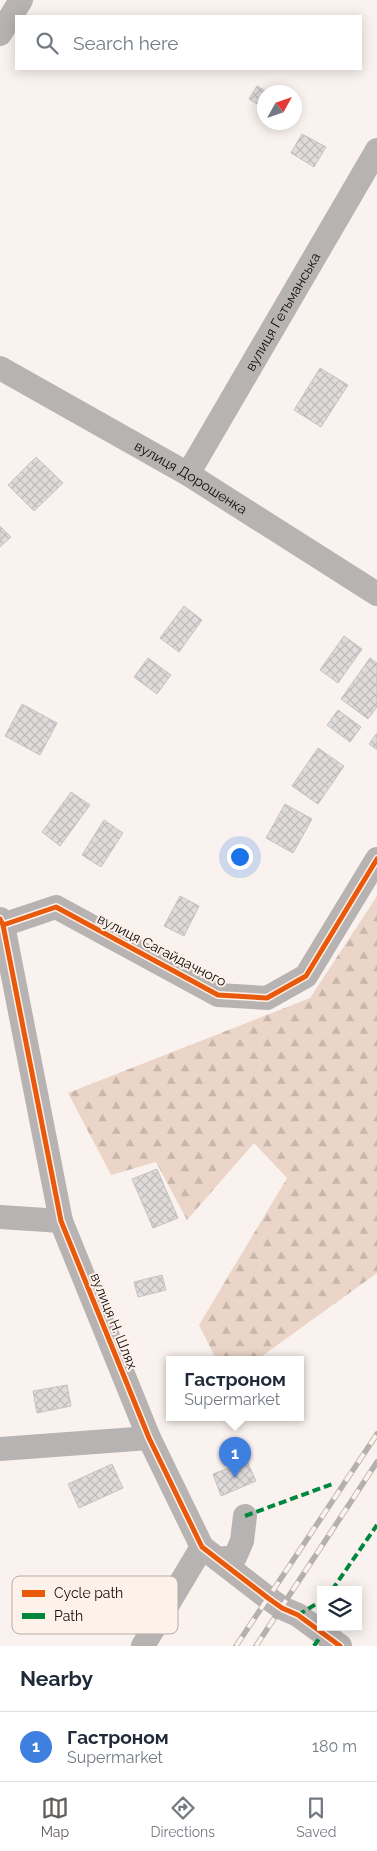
<!DOCTYPE html>
<html lang="en">
<head>
<meta charset="utf-8">
<style>
  :root { --surface:#fff; --page:#f6f6f7; --text:#1f2937; --muted:#747a83; --line:#e0e1e3; --accent:#635d5a }
  body { margin:0; font-family:Raleway,sans-serif; background:var(--page); color:var(--text) }
  .controls { position:absolute; right:15px; bottom:15px; display:grid; overflow:hidden; border-radius:0px; box-shadow:0 2px 12px #0003 }
  .controls button { width:45px; height:45px; display:grid; place-items:center; padding:0; border:0; border-bottom:1px solid var(--line); background:var(--surface); color:var(--text); font:25px sans-serif }
  .compass { position:absolute; left:257px; top:85px; width:45px; height:45px; border-radius:50%; background:var(--surface); box-shadow:0 2px 12px #0003; rotate:50deg }
  .you { position:absolute; left:239px; top:856px; width:18px; height:18px; margin:-12px; border:4px solid #fff; border-radius:50%; background:#1a73e8; box-shadow:0 0 0 8px #1a73e833 }
  .badge { display:grid; place-items:center; width:32px; height:32px; border-radius:50%; background:var(--accent); color:#fff; font-size:16px; font-weight:700 }
  .pin { position:absolute; translate:-50% -41px; filter:drop-shadow(0 1px 2px #0008) }
  .pin::after { content:''; position:absolute; top:26px; width:18px; height:15px; background:inherit; clip-path:polygon(0 0,100% 0,50% 100%) }
  .popup { position:absolute; left:166px; top:1356px; width:138px; height:65px; box-sizing:border-box; display:grid; place-content:center; border-radius:0px; background:var(--surface); filter:drop-shadow(0 1px 4px #0005); font-size:16px; white-space:nowrap; color:var(--muted) }
  .popup b { font-size:19px; color:var(--text) }
  .popup::after { content:''; position:absolute; left:50%; top:100%; margin-left:-10px; border:10px solid transparent; border-top-color:var(--surface) }
  .list { margin:0; padding:0; list-style:none }
  h2 { display:flex; justify-content:space-between; align-items:center; height:65px; margin:0; padding:0 20px; font-size:21px }
  h2 small { font-size:16px; font-weight:400; color:var(--muted) }
  .list li { display:grid; grid-template-columns:32px 1fr auto; gap:15px; align-items:center; box-sizing:border-box; height:70px; padding:0 20px; border-top:1px solid var(--line) }
  .list b { display:block; font-size:19px; white-space:nowrap }
  .list p { margin:0; font-size:16px; white-space:nowrap; color:var(--muted) }
  .list em { font-size:16px; font-style:normal; color:var(--muted) }
  .icon { flex:none; width:28px; height:28px; fill:none; stroke:currentColor; stroke-width:2; stroke-linecap:round; stroke-linejoin:round }
  .map { position:relative; flex:none; width:377px; height:1646px; overflow:hidden }
  .search { position:absolute; background:var(--surface); box-shadow:0 2px 12px #0003; left:15px; right:15px; top:15px; height:55px; display:flex; align-items:center; gap:12px; box-sizing:border-box; padding:0 18px; border-radius:0px; color:var(--muted); font-size:19px }
  .sheet { height:135px; background:var(--surface) }
  nav { display:flex; justify-content:space-around; align-items:center; box-sizing:border-box; height:70px; border-top:1px solid var(--line); background:var(--surface); font-size:14px; color:var(--muted) }
  nav a { display:grid; justify-items:center; gap:2px }
  nav .on { color:var(--accent) }
  .map>svg:first-child { display:block }
  .forest { fill:url(#forest-firs) }
  .building { fill:url(#building-cross-hatch); stroke:#c8c3c3 }
  .lines { fill:none; stroke-linecap:round; stroke-linejoin:round }
  .minor { stroke:#b7b3b2; stroke-width:24 }
  .rail-casing { stroke:#b4b0ad; stroke-width:5.5 }
  .rail { stroke:#fef1ea; stroke-width:4; stroke-dasharray:11; stroke-linecap:butt }
  .quiet { stroke:#00873e; stroke-width:4; stroke-dasharray:8 4; stroke-linecap:butt }
  .cycleway-casing { stroke:#fef1ea; stroke-width:8 }
  .cycleway { stroke:#e8590c; stroke-width:5 }
  .labels { text-anchor:middle; dominant-baseline:central; stroke-width:4; stroke-linejoin:round; paint-order:stroke }
  .street-label { font-size:14px; fill:#120d0b; stroke:#fef1ea }
  .key { fill:#fef1ea; stroke:#b7ada7; stroke-width:1 }
  .key-label { font-size:14px; fill:#120d0b }
</style>
</head>
<body>
<div class="map">
<svg width="377" height="1646" viewBox="0 0 377 1646">
  <defs>
    <pattern id="forest-firs" width="22" height="20" patternUnits="userSpaceOnUse" patternTransform="scale(1.25)"><rect width="22" height="20" fill="#ebd5c8"/><path d="M5 1l3.5 6h-7zM16 11l3.5 6h-7z" fill="#c8b6aa"/></pattern>
    <pattern id="building-cross-hatch" width="8" height="8" patternUnits="userSpaceOnUse" patternTransform="scale(1.25)"><rect width="8" height="8" fill="#e0dbdb"/><path d="M0 0l8 8M0 8l8-8" fill="none" stroke="#bfbbbb"/></pattern>
  </defs>
  <rect width="100%" height="100%" fill="#faf2ee"/>
  <path class="forest" d="M377 896V1273L258 1359H216L199 1325 287 1178 254 1143 187 1220 156 1162 111 1175 68 1093 310 998Z"/>
  <path class="building" d="M257 86 267 92H264V108L249 99Z
    M302 134 326 147 314 167 291 153Z
    M320 368 348 385 321 427 294 410Z
    M36 457 63 483 34 511 8 485Z
    M0 526 11 537 0 547Z
    M184 606 202 620 179 652 160 638Z
    M344 636 362 649 338 683 320 670Z
    M148 658 171 675 157 694 134 677Z
    M370 658 377 663V707L368 719 341 699Z
    M22 704 57 723 40 755 5 736Z
    M338 710 361 727 350 742 327 725Z
    M377 733V750L369 744Z
    M318 748 344 766 318 804 292 786Z
    M71 792 90 805 60 846 42 832Z
    M285 804 312 819 293 853 266 838Z
    M104 820 123 833 101 867 82 855Z
    M180 896 199 906 184 936 164 926Z
    M157 1169 178 1218 153 1228 132 1179Z
    M162 1275 166 1290 138 1297 134 1282Z
    M67 1385 71 1406 37 1413 33 1391Z
    M247 1461 256 1481 221 1496 213 1474Z
    M112 1464 123 1488 79 1508 68 1484Z"/>
  <g class="lines">
    <g class="minor">
      <path d="M0 34 21 0"/>
      <path id="s1" d="M0 368 188 474 377 594"/>
      <path id="s2" d="M188 474 377 150"/>
      <path d="M0 919 3 925 56 907 218 995 267 998 306 976 377 859"/>
      <path d="M3 925 61 1221 149 1438 202 1547 268 1598 282 1608 298 1615 340 1646"/>
      <path d="M0 1217 61 1221"/>
      <path d="M0 1449 149 1438"/>
      <path d="M218 1559 235 1557 242 1541 245 1516"/>
      <path d="M143 1646 202 1547"/>
    </g>
    <defs>
      <path id="rail" d="M236 1646 377 1434
        M256 1646 377 1462"/>
    </defs>
    <use href="#rail" class="rail-casing"/>
    <use href="#rail" class="rail"/>
    <path class="quiet" d="M245 1516 335 1483
      M332 1590 377 1525
      M298 1615 321 1601
      M314 1646 323 1633"/>
    <defs>
      <path id="cycleway" d="M0 919 3 925 56 907 218 995 267 998 306 976 377 859
        M3 925 61 1221 149 1438 202 1547 268 1598 282 1608 298 1615 340 1646"/>
    </defs>
    <use href="#cycleway" class="cycleway-casing"/>
    <use href="#cycleway" class="cycleway"/>
  </g>
  <g class="labels">
    <g class="street-label">
      <text stroke="none"><textPath href="#s2" startOffset="188">вулиця Гетьманська</textPath></text>
      <text stroke="none"><textPath href="#s1" startOffset="220">вулиця Дорошенка</textPath></text>
      <text transform="translate(162 950) rotate(27)">вулиця Сагайдачного</text>
      <text transform="translate(114 1321) rotate(68)">вулиця Н. Шлях</text>
    </g>
  </g>
  <rect x="12" y="1576" width="166" height="58" rx="8" class="key"/>
  <rect x="22" y="1590" width="23" height="7" fill="#e8590c"/>
  <rect x="22" y="1613" width="23" height="6" fill="#00873e"/>
  <g class="key-label">
    <text x="54" y="1598">Cycle path</text>
    <text x="54" y="1621">Path</text>
  </g>
</svg>
<div class="controls">
<button><svg class="icon" aria-label="layers" viewBox="0 0 24 24"><path d="M12 4l9 5-9 5-9-5zM3 14l9 5 9-5"/></svg></button>
</div>
<svg class="compass" viewBox="-18 -18 36 36"><path d="M0-13l5 13h-10z" fill="#e53935"/><path d="M0 13l5-13h-10z" fill="#747a83"/></svg>
<div class="you"></div>
<div class="pin badge" style="left:235px;top:1478px;background:#3f7fe0">1</div>
<div class="popup"><b>Гастроном</b>Supermarket</div>
<div class="search"><svg class="icon" aria-label="search" viewBox="0 0 24 24"><circle cx="10" cy="10" r="6"/><path d="M15 15l6 6"/></svg>Search here</div>
</div>
<section class="sheet">
<h2>Nearby<small></small></h2>
<ul class="list">
<li><span class="badge" style="background:#3f7fe0">1</span><div><b>Гастроном</b><p>Supermarket</p></div><em>180 m</em></li>
</ul>
</section>
<nav>
<a class="on"><svg class="icon" aria-label="map" viewBox="0 0 24 24"><path d="M3 6l6-2 6 2 6-2v14l-6 2-6-2-6 2zM9 4v14M15 6v14"/></svg>Map</a>
<a><svg class="icon" aria-label="directions" viewBox="0 0 24 24"><path d="M12 3l9 9-9 9-9-9zM9 14v-3h6M13 9l2 2-2 2"/></svg>Directions</a>
<a><svg class="icon" aria-label="saved" viewBox="0 0 24 24"><path d="M7 4h10v16l-5-4-5 4z"/></svg>Saved</a>
</nav>
</body>
</html>
